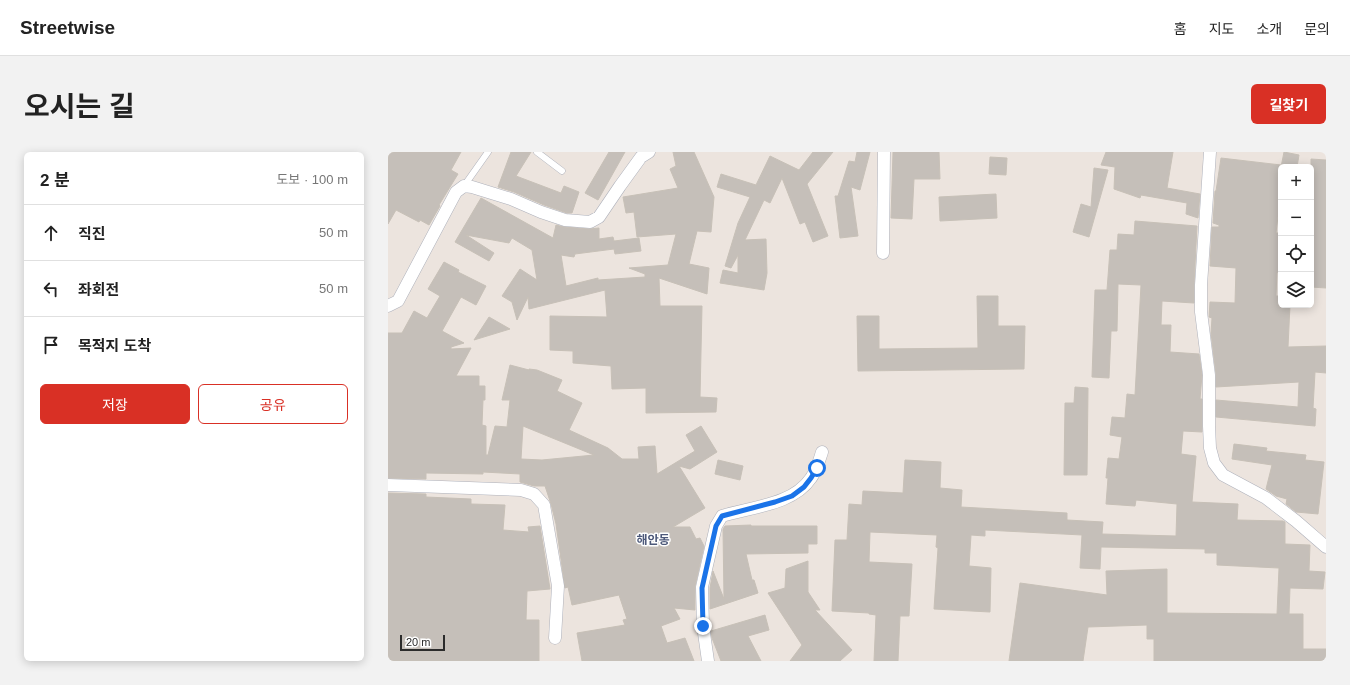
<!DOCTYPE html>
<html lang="ko">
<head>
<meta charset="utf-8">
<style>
  :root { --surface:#fff; --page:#f2f2f2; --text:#222; --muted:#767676; --line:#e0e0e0; --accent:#d93025 }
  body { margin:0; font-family:Arial,"Noto Sans KR",sans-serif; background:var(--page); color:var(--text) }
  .controls { position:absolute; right:12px; top:12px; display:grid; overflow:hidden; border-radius:6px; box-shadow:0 2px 10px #0003 }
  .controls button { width:36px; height:36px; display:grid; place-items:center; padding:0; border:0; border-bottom:1px solid var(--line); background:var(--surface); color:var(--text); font:20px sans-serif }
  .scale { position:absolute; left:12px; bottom:10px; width:45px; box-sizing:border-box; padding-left:4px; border:2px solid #2b2b2b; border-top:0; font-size:11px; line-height:14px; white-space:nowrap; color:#2b2b2b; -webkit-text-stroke:3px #fff; paint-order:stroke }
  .stop { position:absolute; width:12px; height:12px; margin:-9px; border:3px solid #1a73e8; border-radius:50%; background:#fff }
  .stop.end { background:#1a73e8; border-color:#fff; box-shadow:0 1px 4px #0008 }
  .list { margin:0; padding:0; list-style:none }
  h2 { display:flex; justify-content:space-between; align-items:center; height:52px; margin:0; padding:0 16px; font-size:17px }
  h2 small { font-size:13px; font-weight:400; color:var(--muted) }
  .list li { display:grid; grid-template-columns:26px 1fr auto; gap:12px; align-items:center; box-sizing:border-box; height:56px; padding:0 16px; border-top:1px solid var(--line) }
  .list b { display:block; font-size:15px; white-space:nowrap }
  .list em { font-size:13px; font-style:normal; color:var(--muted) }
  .actions { display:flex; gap:8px; padding:12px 16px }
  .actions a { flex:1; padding:9px 0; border:1px solid var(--accent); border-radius:6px; text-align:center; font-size:14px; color:var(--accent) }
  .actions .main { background:var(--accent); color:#fff }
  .icon { flex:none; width:22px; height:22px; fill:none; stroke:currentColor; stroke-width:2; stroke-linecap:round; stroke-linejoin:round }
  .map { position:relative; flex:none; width:938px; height:509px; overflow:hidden; border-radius:6px }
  header { display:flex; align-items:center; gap:24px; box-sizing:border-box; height:56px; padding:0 20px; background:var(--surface); border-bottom:1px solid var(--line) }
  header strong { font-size:19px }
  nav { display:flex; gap:22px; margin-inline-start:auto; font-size:14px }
  .intro { display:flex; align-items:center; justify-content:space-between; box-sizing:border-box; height:96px; padding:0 24px }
  h1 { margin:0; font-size:28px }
  .button { padding:10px 18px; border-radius:6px; background:var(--accent); color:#fff; font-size:14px; font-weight:700 }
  main { display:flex; gap:24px; padding:0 24px }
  aside { flex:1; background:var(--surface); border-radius:6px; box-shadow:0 2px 10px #0003 }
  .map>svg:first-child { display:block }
  .building { fill:#c5bfb9; stroke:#c7c0b7; fill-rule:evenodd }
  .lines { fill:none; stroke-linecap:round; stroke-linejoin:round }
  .service-casing { stroke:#aeb1bb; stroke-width:7 }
  .minor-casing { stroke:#aeb1bb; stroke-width:13 }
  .service { stroke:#fff; stroke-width:6 }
  .minor { stroke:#fff; stroke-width:12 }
  .route { stroke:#1a73e8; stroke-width:5 }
  .labels { text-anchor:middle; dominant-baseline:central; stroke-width:3; stroke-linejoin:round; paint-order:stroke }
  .quarter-label { font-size:12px; font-weight:bold; fill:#4d597a; stroke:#fff }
</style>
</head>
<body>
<header>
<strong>Streetwise</strong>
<nav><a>홈</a><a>지도</a><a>소개</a><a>문의</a></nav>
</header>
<div class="intro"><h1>오시는 길</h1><a class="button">길찾기</a></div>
<main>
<aside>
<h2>2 분<small>도보 · 100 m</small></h2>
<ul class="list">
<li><svg class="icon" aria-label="ahead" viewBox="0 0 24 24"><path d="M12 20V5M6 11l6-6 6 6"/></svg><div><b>직진</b></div><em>50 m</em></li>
<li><svg class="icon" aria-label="left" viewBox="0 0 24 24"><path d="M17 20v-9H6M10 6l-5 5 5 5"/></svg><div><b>좌회전</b></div><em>50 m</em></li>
<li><svg class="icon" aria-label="arrive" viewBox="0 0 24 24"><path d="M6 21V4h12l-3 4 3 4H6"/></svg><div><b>목적지 도착</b></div></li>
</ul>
<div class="actions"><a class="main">저장</a><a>공유</a></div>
</aside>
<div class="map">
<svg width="938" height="509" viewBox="0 0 938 509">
  <rect width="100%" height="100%" fill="#ece4de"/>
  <path class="building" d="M0 0H73L63 18 70 22 51 53 52 54 41 73 32 68 31 70 8 58 0 72Z
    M123 0H143L128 24 173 41 176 34 191 40 184 61H179L156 53 126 40 110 35Z
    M221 0H237L210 48 197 41Z
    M285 0H306L326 45 323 80 309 79 301 112 321 116 319 142 271 126 272 154H314L312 245 329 246 328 260 258 261V236L224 237 223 214 185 211V199L162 198V164L219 165 217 138 141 157 140 145 129 168 124 150 114 144 132 117 149 128 144 98 124 86 121 91 78 83 106 101 101 109 67 90 93 46 165 86 168 73 176 75 201 77 211 76V87L225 85 226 89 251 86 253 99 227 102 226 97 187 102 186 105 173 103 178 134 210 126V128L257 125V122L241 116 280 113 288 82 249 85 246 60 238 61 235 45 290 36 282 17 288 14Z
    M425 0H445L419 32 440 84 425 90 417 70 412 72 394 26 382 51 376 48 357 88 378 87 379 121 376 138 332 131 335 118 350 121V103L343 116 337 114 350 71 362 45 329 35 333 22 368 33 382 4 411 18Z
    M469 0H482L472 38 463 35 470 84 452 86 447 44H450L461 9 467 10Z
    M505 0H551L552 27H526L524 67 503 66Z
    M718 0H785L779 36 812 42 810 66 798 62 799 51 753 43 752 46 726 37 727 15 713 13Z
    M896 0 911 3 909 15H893V40L888 81H893V121L889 120 888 144H893V153H902L900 195 938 194V221L927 220 925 256 928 257 927 274 828 265V248L910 255 911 230 828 235V222L823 181 824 166 821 165 822 150 847 151 848 116 822 114 824 75H831V73L825 71 827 39H828L833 6 893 13V15Z
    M602 5 619 6 618 23 601 22Z
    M923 7 938 8V136L923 135Z
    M706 16 720 18 701 85 685 80 693 52 703 55Z
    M608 42 609 66 552 69 551 45Z
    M747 69 809 74 806 133V151L774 149 773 173H783L782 200 811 202 814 223 812 247H814V280L795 279 793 302 808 304 804 350 850 352 849 368 895 369 897 370V392L922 393 921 419 937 420 935 437 902 436 901 462H915V497H938V509H766V487H759V473L700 475 695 509H621L632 431 719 443 718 419 779 417V461L889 462 891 416 829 413V401H817V397L713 395 712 417 692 416 694 383 597 378V384L583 383 581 414 603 416 602 460 546 457 550 396 548 395 549 383 482 380 481 410 524 412 521 464H512L510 509H486L488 463 481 462V461L444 459 447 388H459L461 352 474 353 475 339 515 341 517 308 553 310 552 336 574 338 573 355 679 361V368L715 370 714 382 788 384 789 352 748 348 747 354 718 352 720 326H718L720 306 731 307 734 285 722 283 724 265 737 266 739 242 747 243 753 133 730 132 729 179H723L721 226 704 225 707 138H719L722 98H729L730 82 746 83Z
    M56 110 71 118 70 120 98 134 88 153 73 145 54 179 76 191 63 195V197L83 196 68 224H91V234H97V248H95L94 273 98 274V303H100L107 274 119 275 122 248H114L122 213 141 218V217L149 218 174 228 169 239 194 251 181 278 220 296 234 307H251L250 295 267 294 269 322 307 299 298 283 313 274 329 300 302 317 291 314 317 356 285 375H302L308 387 312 386 316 394 307 434V458L286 456 292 467 273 474 279 491 297 486 306 509H194L189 481 237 473 235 468 239 467 231 443 184 453 180 435 177 436 168 372 163 352 157 334H146L132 330V322L95 320V322L38 321V327L0 326V181H14L26 159 39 166 52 144 40 137ZM135 274 206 303 154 308 133 307Z
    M589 144H610V174H637L636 217 470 219 469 164H491V197L590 196Z
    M101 165 122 177 86 188Z
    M687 235 700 236 699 323H676L677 251H686Z
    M846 292 879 296 878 299 918 303 917 308 936 310 930 362 908 360 898 352 899 347 888 344 878 337 884 313 844 307Z
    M330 308 355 314 352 328 327 322Z
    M0 341 38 342V345L83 347V352L117 353 115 378 141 380 140 375 152 374 162 437 139 439 138 468H151V509H0Z
    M363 373V374H429V392H420V401L358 402 364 428H366L370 441 322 457V436L325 419 336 447 335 377 337 374Z
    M420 409V440L432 458H427L464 498 452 509H402L414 493 380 441 397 436 398 417Z
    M377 463 381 478 360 484 373 509H333L324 486 323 479Z"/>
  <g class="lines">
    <defs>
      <path id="service" d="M149 0 174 19
        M76 34 100 0"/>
      <path id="minor" d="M822 0 813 133V160L821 223V274L822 296 826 311 835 323 878 346 908 369 938 395
        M495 101 496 0
        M0 154 10 149 68 40 76 34 84 35 123 47 153 60 177 68 202 70 211 65 232 34 253 5 261 0
        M0 333 133 338 146 342 156 353 170 434 167 486
        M320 509 315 474 314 435 328 374 334 364C363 355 405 353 423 326 429 318 431 309 434 300"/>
    </defs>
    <use href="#service" class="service-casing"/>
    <use href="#minor" class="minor-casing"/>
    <use href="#service" class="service"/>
    <use href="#minor" class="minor"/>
  </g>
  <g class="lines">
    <path class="route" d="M315 474 314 436 328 374 334 364 387 350 404 344 416 335 423 326 429 316"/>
  </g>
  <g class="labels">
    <g class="quarter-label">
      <text x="265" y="388">해안동</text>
    </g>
  </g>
</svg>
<div class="controls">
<button>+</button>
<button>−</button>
<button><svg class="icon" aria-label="locate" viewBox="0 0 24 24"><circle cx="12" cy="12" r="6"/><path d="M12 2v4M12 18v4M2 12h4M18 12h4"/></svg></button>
<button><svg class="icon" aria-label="layers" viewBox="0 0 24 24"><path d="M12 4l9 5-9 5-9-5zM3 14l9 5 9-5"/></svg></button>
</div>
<div class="scale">20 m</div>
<div class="stop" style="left:429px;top:316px"></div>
<div class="stop end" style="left:315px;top:474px"></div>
</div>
</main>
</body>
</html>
